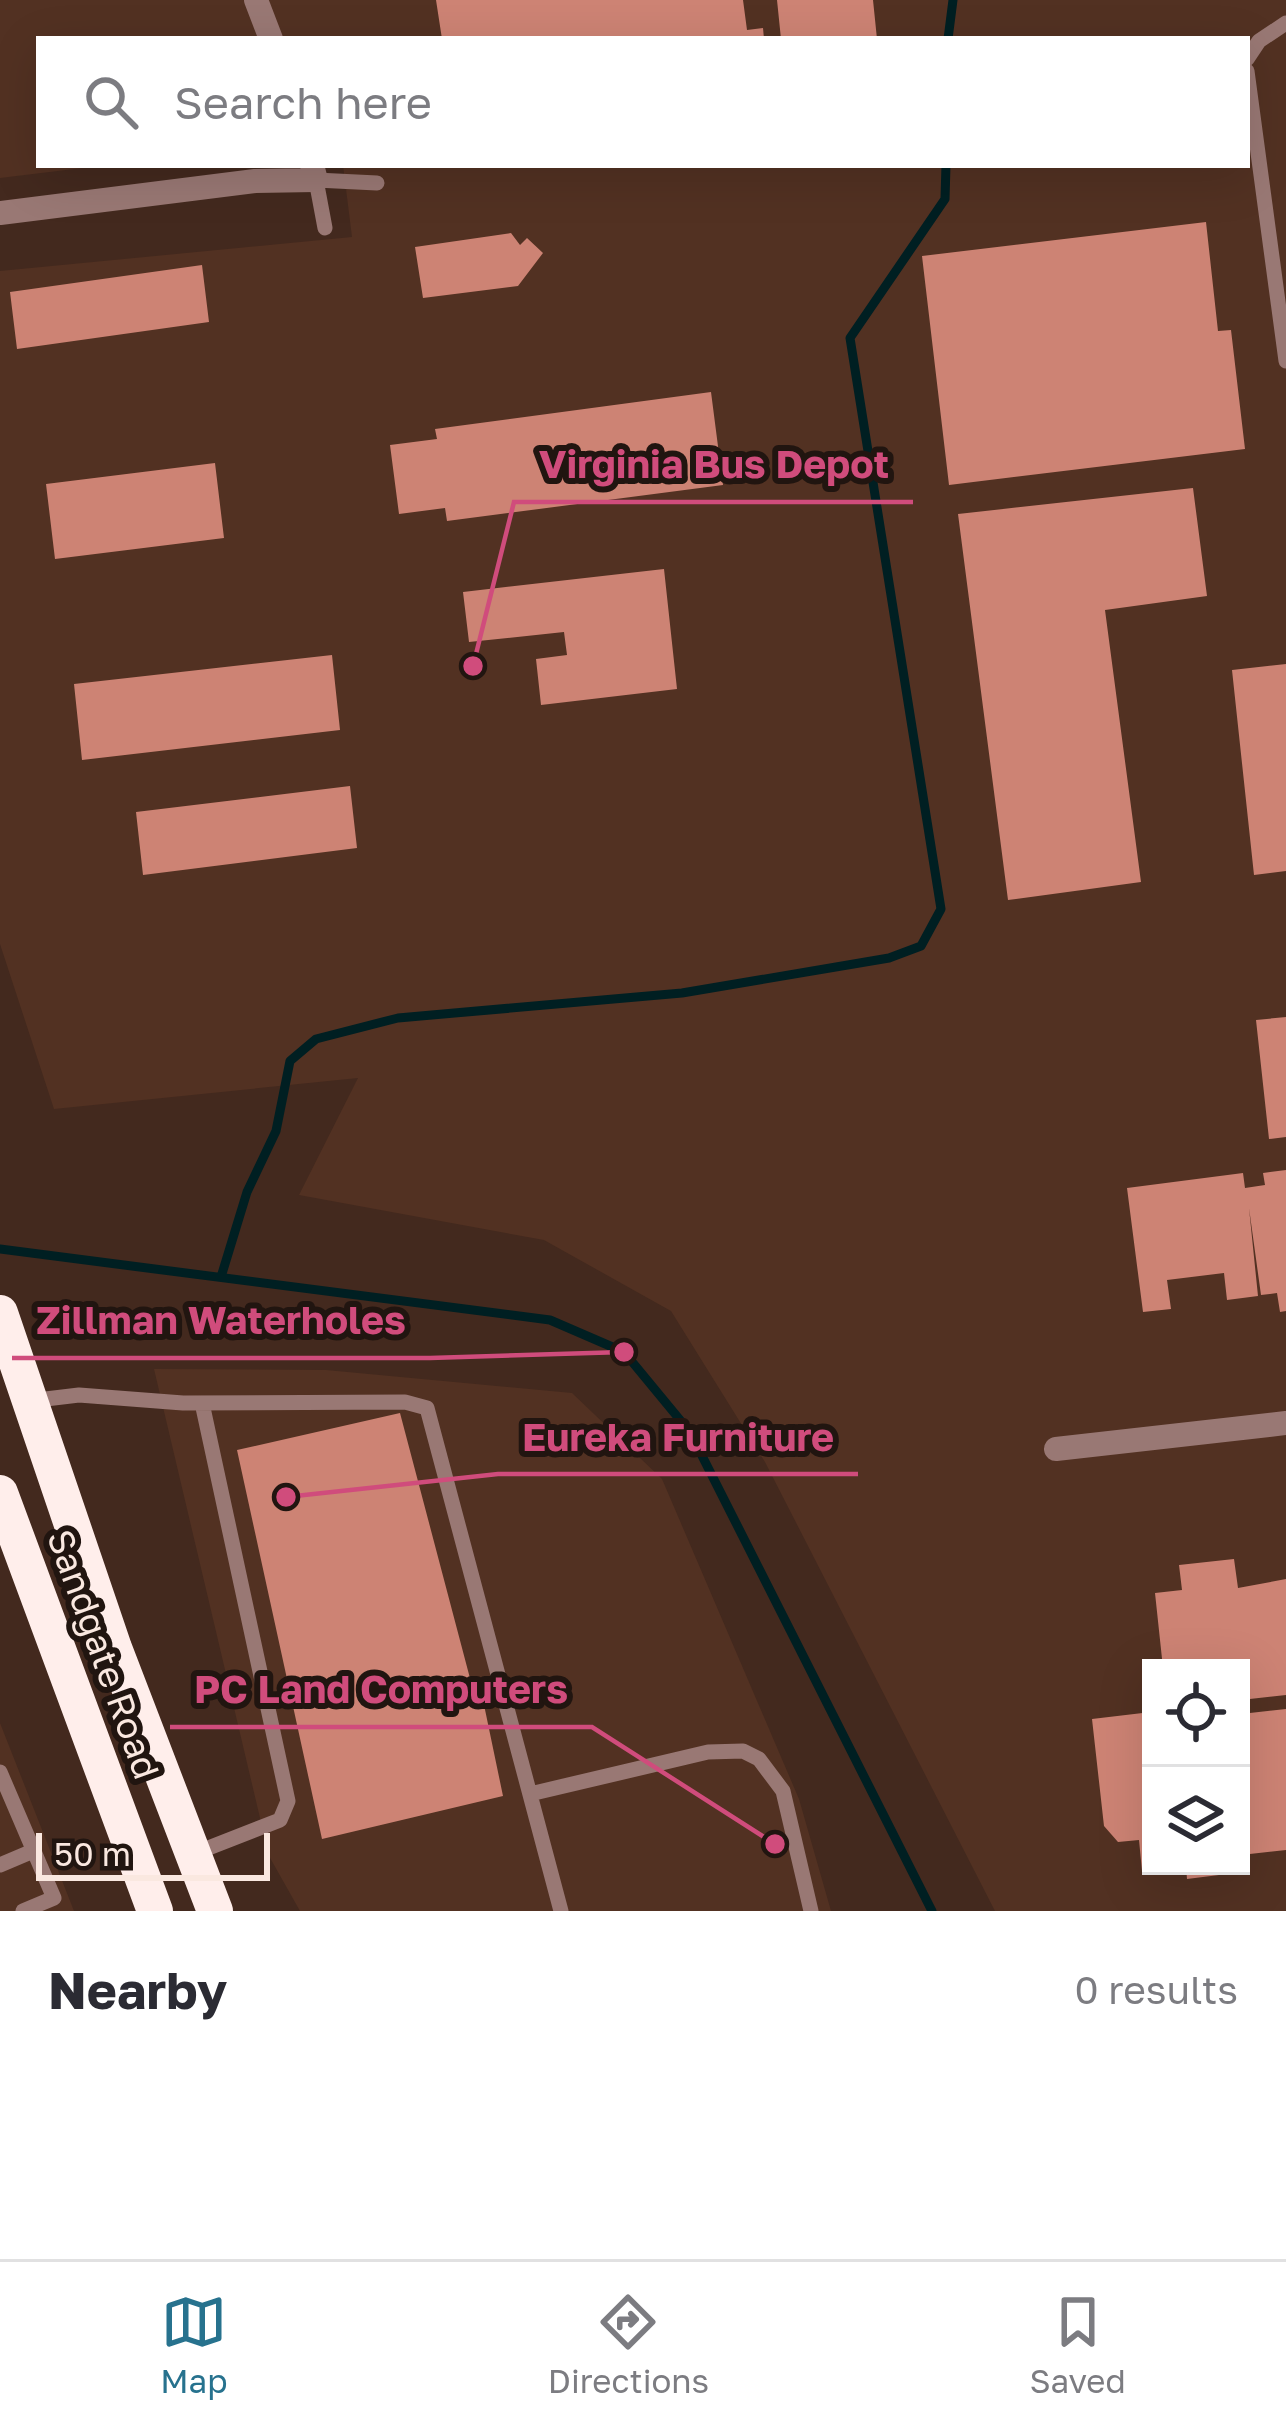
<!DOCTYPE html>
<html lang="en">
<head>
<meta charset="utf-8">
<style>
  :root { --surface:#fff; --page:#f2f2f3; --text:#2b2b33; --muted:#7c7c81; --line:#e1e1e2; --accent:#27728e }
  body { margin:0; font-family:"Golos Text",sans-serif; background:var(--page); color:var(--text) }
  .controls { position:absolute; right:36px; bottom:36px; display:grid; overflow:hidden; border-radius:0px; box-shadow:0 12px 48px #0002 }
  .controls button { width:108px; height:108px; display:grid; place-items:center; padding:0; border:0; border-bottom:3px solid var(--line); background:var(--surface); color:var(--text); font:60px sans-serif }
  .scale { position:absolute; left:36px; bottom:30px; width:234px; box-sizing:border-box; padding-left:12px; border:6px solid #fae8e0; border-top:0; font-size:33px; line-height:42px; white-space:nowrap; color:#fae8e0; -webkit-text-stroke:9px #211510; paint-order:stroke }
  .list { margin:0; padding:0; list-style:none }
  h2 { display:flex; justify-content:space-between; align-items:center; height:156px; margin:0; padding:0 48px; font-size:51px }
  h2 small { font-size:39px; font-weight:400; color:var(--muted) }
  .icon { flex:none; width:66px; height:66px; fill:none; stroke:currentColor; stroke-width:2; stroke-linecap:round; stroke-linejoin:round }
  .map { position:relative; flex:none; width:1286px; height:1911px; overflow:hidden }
  .search { position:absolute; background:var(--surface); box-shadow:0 12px 48px #0002; left:36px; right:36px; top:36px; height:132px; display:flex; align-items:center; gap:30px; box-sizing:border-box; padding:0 42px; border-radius:0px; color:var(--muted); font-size:45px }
  .sheet { height:348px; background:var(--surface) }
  nav { display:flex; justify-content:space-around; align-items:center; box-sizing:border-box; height:168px; border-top:3px solid var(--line); background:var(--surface); font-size:33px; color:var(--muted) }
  nav a { display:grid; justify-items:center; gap:6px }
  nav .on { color:var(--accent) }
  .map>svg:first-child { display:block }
  .built { fill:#523122; fill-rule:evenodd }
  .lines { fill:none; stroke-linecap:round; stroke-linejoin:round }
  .stream { stroke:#001f22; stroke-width:9 }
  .building { fill:#cd8374 }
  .lane { stroke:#997874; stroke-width:15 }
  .street { stroke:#997874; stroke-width:24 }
  .highway { stroke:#ffeeeb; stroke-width:36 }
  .labels { text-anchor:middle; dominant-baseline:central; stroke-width:12; stroke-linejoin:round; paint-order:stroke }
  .street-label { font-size:36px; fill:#fae8e0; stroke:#211510 }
  .leader { fill:none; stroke:#d04c7c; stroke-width:4.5 }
  .callout-dot { fill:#d04c7c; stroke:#211510; stroke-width:4.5 }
  .callout-label { font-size:39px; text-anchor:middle; font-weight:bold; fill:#d04c7c; stroke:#211510; stroke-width:12; stroke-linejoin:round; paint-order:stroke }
</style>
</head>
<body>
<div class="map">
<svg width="1286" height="1911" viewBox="0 0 1286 1911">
  <rect width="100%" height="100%" fill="#43291e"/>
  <path class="built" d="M0 0H1286V1911H995L765 1462 671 1311 544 1240 299 1195 358 1078 54 1109 0 944V271L352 237 343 165H1247V39H39V165H107L0 178ZM1151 1668H1241V1866H1151Z
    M154 1369 326 1370 572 1393 662 1479 799 1799 831 1911H300L269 1856Z
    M0 1723 74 1911H0Z"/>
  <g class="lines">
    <path class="stream" d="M948 39 953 0
      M0 1249 550 1320 624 1352 690 1432 932 1911
      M221 1277 247 1192 276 1131 290 1061 316 1039 398 1018 682 993 889 958 921 946 941 909 850 338 945 199 946 165"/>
  </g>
  <path class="building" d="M436 0H743L747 30 763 28 764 39H442Z
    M777 0H873L877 39H781Z
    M1206 222 1218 331 1231 330 1245 449 949 485 922 256Z
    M511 233 520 245 527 238 543 253 518 286 423 298 415 247Z
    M202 265 209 322 17 349 10 292Z
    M711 392 723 485 447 521 445 508 399 514 390 445 437 439 435 429Z
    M215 463 224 538 55 559 46 484Z
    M1193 488 1207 596 1105 610 1141 882 1008 900 958 514Z
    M664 569 677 689 541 705 536 659 567 655 564 632 469 642 463 592Z
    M332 655 340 730 82 760 74 684Z
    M1286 664V871L1254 875 1232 670Z
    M350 786 357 848 143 875 136 812Z
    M1286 1017V1137L1269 1139 1256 1020Z
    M1286 1170V1311L1280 1312 1277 1293 1261 1295 1249 1208 1258 1296 1227 1300 1224 1273 1167 1280 1171 1309 1143 1312 1127 1188 1243 1173 1245 1188 1265 1185 1263 1173Z
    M400 1413 476 1701 483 1700 503 1796 322 1839 237 1450Z
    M1234 1559 1238 1588 1286 1579V1695L1241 1700V1668H1163L1155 1593 1182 1590 1179 1565Z
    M1286 1709V1850L1241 1855V1714Z
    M1151 1712V1870L1142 1871 1139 1840 1118 1842 1104 1826 1092 1719Z
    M1186 1866H1218L1219 1875 1187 1879Z"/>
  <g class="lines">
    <path class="lane" d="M1247 59 1259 41 1286 23
      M1247 71 1286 361
      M325 228 316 180 377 183
      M29 1401 79 1395 183 1403 405 1402 427 1408 561 1911
      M0 1772 54 1898 23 1911
      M530 1794 708 1752 743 1751 759 1759 783 1791 811 1911
      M193 1854 280 1820 288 1801 202 1403
      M0 1865 33 1851"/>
    <path class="street" d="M256 0 271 39
      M0 213 255 181 316 180 312 165
      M1056 1449 1286 1423"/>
    <path class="highway" d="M0 1313 114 1648 215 1911
      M0 1493 155 1911"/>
  </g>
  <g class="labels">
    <g class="street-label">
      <text transform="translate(104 1654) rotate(70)">Sandgate Road</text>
    </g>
  </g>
  <path class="leader" d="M473 666L514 502H913M624 1352L430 1358H12M286 1497L498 1474H858M775 1844L592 1727H170"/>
  <g class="callout-dot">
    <circle cx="473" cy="666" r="12"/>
    <circle cx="624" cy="1352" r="12"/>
    <circle cx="286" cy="1497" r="12"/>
    <circle cx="775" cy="1844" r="12"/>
  </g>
  <g class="callout-label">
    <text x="714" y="478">Virginia Bus Depot</text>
    <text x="221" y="1334">Zillman Waterholes</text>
    <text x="678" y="1451">Eureka Furniture</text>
    <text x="381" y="1703">PC Land Computers</text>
  </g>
</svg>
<div class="controls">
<button><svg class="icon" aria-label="locate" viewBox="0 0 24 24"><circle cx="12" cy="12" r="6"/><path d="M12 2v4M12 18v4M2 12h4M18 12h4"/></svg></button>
<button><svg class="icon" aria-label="layers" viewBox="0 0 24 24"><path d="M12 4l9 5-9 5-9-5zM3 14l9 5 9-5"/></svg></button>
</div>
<div class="scale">50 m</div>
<div class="search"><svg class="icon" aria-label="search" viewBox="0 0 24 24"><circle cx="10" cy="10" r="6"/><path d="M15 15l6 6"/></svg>Search here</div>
</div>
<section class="sheet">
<h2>Nearby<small>0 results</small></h2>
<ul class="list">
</ul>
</section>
<nav>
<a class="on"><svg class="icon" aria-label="map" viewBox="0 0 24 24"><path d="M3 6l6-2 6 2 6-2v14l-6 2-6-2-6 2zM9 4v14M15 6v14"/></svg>Map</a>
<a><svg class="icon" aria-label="directions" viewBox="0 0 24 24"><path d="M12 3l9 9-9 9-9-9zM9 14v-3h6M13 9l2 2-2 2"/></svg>Directions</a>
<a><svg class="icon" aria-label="saved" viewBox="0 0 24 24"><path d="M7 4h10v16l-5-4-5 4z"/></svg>Saved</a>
</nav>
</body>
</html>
